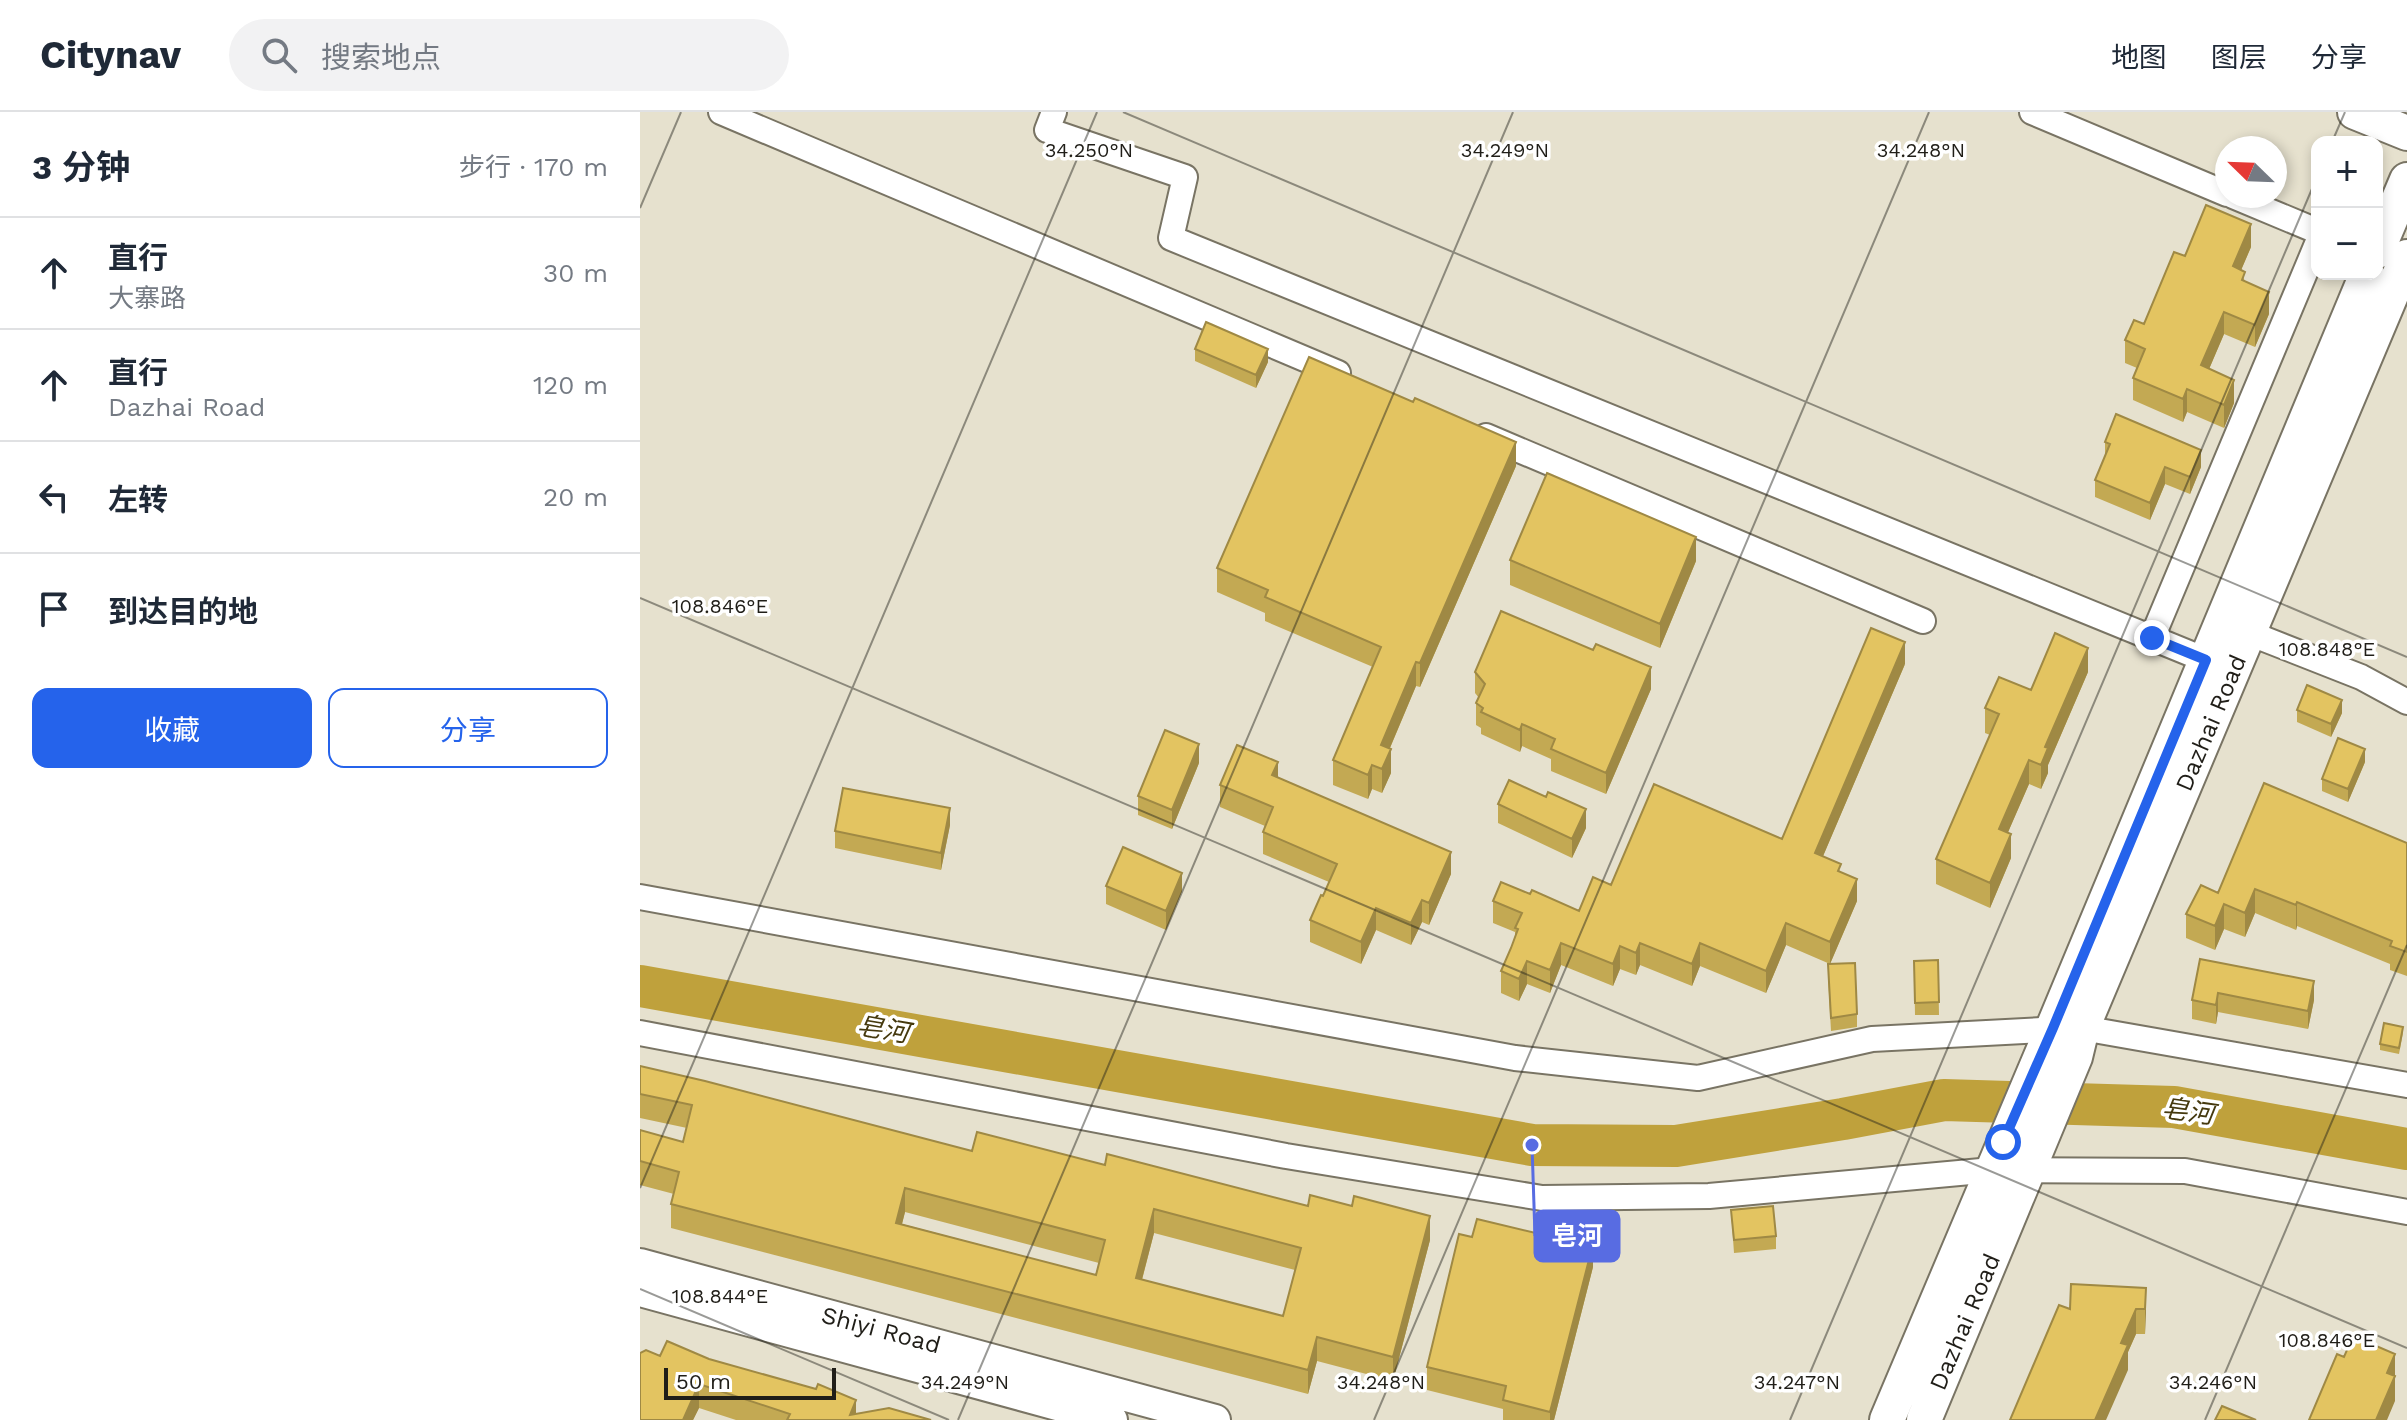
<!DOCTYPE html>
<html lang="zh">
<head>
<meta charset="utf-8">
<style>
  :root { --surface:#fff; --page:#f2f2f3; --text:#1f2937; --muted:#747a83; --line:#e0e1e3; --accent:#2563eb }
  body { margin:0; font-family:"Work Sans","Noto Sans SC",sans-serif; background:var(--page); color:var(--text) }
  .controls { position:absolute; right:24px; top:24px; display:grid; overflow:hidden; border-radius:16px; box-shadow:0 4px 12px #0003 }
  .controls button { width:72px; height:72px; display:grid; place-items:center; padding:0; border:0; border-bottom:2px solid var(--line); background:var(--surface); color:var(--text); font:40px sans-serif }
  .compass { position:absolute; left:1575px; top:24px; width:72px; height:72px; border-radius:50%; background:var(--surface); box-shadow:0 4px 12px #0003; rotate:293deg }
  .scale { position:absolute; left:24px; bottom:20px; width:172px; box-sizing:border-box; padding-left:8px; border:4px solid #201e18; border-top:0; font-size:22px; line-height:28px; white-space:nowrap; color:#201e18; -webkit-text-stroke:6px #fff; paint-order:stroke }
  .stop { position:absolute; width:24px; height:24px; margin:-18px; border:6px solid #2563eb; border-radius:50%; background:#fff }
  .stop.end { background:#2563eb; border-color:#fff; box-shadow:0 2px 8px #0008 }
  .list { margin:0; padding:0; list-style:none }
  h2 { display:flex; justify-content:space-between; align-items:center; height:104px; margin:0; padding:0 32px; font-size:34px }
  h2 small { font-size:26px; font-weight:400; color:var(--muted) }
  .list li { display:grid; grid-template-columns:52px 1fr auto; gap:24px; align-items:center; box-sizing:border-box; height:112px; padding:0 32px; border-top:2px solid var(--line) }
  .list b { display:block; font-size:30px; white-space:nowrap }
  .list p { margin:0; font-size:26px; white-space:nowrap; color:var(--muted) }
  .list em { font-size:26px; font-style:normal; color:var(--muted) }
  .actions { display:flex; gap:16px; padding:24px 32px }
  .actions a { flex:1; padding:18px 0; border:2px solid var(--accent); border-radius:16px; text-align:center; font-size:28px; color:var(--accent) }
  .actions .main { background:var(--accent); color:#fff }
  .icon { flex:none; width:44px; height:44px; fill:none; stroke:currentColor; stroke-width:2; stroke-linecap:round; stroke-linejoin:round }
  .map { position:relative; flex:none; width:1767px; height:1308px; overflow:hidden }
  header { display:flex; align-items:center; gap:48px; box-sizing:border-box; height:112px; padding:0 40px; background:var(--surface); border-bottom:2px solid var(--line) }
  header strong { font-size:38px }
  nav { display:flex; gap:44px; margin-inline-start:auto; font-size:28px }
  .search { width:560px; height:72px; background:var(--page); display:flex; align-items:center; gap:20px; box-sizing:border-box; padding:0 28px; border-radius:44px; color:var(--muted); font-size:30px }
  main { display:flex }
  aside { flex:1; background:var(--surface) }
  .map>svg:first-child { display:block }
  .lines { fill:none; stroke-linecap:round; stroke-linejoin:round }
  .river { stroke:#bfa13c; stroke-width:42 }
  .minor-casing { stroke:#797464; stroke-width:28 }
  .tertiary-casing { stroke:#797464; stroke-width:34 }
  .secondary-casing { stroke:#797464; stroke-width:38 }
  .minor { stroke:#fff; stroke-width:24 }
  .tertiary { stroke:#fff; stroke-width:30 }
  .secondary { stroke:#fff; stroke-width:34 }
  .wall { fill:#c3a953; fill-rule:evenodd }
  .shaded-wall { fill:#9f8944 }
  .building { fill:#e3c461; stroke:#9f8944; stroke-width:2; fill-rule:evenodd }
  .route { stroke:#2563eb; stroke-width:10 }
  .ticks { fill:none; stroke:#201e18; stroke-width:2; stroke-opacity:0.45 }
  .labels { text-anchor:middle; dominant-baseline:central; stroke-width:7; stroke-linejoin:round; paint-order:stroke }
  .street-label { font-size:24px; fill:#201e18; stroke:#fff }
  .water-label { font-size:26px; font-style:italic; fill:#45390e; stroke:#fff }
  .ticks-label { font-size:20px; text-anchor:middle; fill:#201e18; stroke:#fff; stroke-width:7; stroke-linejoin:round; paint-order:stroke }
  .leader { fill:none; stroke:#586ce2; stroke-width:3 }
  .callout-dot { fill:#586ce2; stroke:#fff; stroke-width:3 }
  .callout { fill:#586ce2; stroke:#586ce2; stroke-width:3 }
  .callout-label { font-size:26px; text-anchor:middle; font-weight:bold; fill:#fff }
</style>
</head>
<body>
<header>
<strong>Citynav</strong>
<div class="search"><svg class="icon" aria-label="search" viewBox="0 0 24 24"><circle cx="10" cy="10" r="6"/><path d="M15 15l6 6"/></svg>搜索地点</div>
<nav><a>地图</a><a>图层</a><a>分享</a></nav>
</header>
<main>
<aside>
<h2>3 分钟<small>步行 · 170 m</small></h2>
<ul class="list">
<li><svg class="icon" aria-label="ahead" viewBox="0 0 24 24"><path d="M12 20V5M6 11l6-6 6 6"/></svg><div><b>直行</b><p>大寨路</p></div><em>30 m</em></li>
<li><svg class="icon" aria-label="ahead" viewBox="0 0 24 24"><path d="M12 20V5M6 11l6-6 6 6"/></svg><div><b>直行</b><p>Dazhai Road</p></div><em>120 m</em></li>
<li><svg class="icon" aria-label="left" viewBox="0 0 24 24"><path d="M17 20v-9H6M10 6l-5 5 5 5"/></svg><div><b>左转</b></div><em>20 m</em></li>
<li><svg class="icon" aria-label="arrive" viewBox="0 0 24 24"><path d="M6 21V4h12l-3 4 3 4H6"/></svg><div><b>到达目的地</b></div></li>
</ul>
<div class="actions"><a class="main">收藏</a><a>分享</a></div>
</aside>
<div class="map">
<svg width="1767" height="1308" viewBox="0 0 1767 1308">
  <rect width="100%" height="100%" fill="#e6e1ce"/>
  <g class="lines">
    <path class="river" d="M0 874 892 1033 1036 1034 1203 1007 1304 988 1534 995 1767 1037"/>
    <defs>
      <path id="minor" d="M81 0 698 261
        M414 0 407 18 545 65 531 126 1566 548
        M1392 0 1587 82
        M1593 84 1677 119
        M846 324 1283 509
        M1609 521 1721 565 1767 590
        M1512 526 1677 132
        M0 785 875 946 1058 966 1232 927 1442 916 1767 973
        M0 921 646 1044 902 1086 1069 1084 1352 1058 1545 1059 1767 1100"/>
      <path id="tertiary" d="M0 1152 575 1308
        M0 1179 472 1308"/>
      <path id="secondary" d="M1715 0 1767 21
        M1737 139 1767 68
        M1247 1308 1413 916 1727 162
        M1284 1308 1435 945 1442 916 1767 145"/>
    </defs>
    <use href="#minor" class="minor-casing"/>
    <use href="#tertiary" class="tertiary-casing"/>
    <use href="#secondary" class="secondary-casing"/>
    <use href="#minor" class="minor"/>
    <use href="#tertiary" class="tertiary"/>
    <use href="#secondary" class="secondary"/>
  </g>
  <path class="wall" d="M1611 135 1601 158 1605 170 1629 202 1615 235 1584 222 1569 257 1594 291 1584 316 1547 300 1543 310 1493 288V266L1497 256 1485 251V228L1504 212 1545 144Z
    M555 237 628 250 616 276 555 249Z
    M1465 330 1561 355 1550 382 1525 372 1510 408 1455 385V368L1465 346Z
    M876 354 780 575 776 574 750 636 751 661 742 681 732 677 728 687 693 673V648L733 555 625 509V501L577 480V456Z
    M870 448 1056 449 1020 536 870 473Z
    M1265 552 1183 744 1201 760 1217 789 1190 852 1146 833 1126 881 1060 854 1052 874 1000 853 996 863 980 857 973 874 921 853 910 881 887 872 879 889 861 881V859L871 836 875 824V820L853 811V789L939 799 971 773 1142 727Z
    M835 560 1011 577 966 682 911 659V647L882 634 880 640 841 622V616L836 613V591L839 586 835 581Z
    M1448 560 1408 653V661L1401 677 1389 672 1368 720 1371 746 1350 796 1296 772V747L1350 623 1345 621V596L1391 578Z
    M1657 598 1702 601 1691 625 1657 610Z
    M1725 650 1708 690 1682 679V667Z
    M559 651 532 717 498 703V684Z
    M638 666 811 762 789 813 782 810 771 833 736 818 721 852 670 830V808L683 784 689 770 623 742V720L625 714 580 695V673Z
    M858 692 946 716 932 746 858 711Z
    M310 713 301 758 195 736V719Z
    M1767 731V864L1750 858V852L1657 814 1656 818 1615 801 1605 825 1584 817 1575 838 1546 826V802L1578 781Z
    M466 774 542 779 526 818 466 792Z
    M1560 847 1674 888 1668 917 1578 900 1576 912 1552 907V888Z
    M1298 848 1299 903H1275L1274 849Z
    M1188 865 1217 902V915L1191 919Z
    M1763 921 1759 942 1740 938V932Z
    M0 954 332 1039 465 1053 790 1128 753 1269 677 1249 668 1282 31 1116V1092L34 1082 0 1073V1018L43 1030 47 1016 0 1006ZM265 1100 459 1151 456 1163 262 1112ZM514 1121 655 1158 643 1204 502 1168Z
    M1091 1098 1136 1124V1137L1094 1141Z
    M953 1155 914 1308H863V1297L787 1278V1255Z
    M1506 1176 1505 1222H1496L1488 1240V1258L1430 1197Z
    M20 1244 69 1247 216 1302 291 1308H96L59 1296 53 1308H0Z"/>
  <path class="shaded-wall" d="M1611 112V135L1593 177V154Z
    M1629 180V202L1615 235V213Z
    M1584 200V222L1561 276V253Z
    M628 237V250L616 276V263Z
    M1594 268V291L1584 316V293Z
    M1547 277V300L1543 310V287Z
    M876 330V354L780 575V551Z
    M1561 338V355L1550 382V365Z
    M1525 355V372L1510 408V391Z
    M1056 425V449L1020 536V512Z
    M1265 530V552L1175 763V741Z
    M1448 536V560L1408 653V661L1401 677V653L1405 635Z
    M776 550V574L741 657V633Z
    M1011 555V577L966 682V661Z
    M1702 588V601L1691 625V612Z
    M882 612V634L880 640V618Z
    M559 632V651L532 717V698Z
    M751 637V661L742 681V657Z
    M1725 637V650L1708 690V677Z
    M1389 648V672L1359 741V717Z
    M638 650V672L632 663Z
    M732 653V677L728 687V663Z
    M310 696V713L301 758V741Z
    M946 697V716L932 746V727Z
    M1371 722V746L1350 796V771Z
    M811 740V762L789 813V791Z
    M542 761V779L526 818V799Z
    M1217 767V789L1190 852V830Z
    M1615 777V801L1605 825V801Z
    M782 788V810L771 833V811Z
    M1657 790V814L1656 818V793Z
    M1584 792V817L1575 838V814Z
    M736 796V818L721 852V830Z
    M1146 811V833L1126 881V859Z
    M921 831V853L910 881V858Z
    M1000 831V853L996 863V841Z
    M1060 831V854L1052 874V852Z
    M980 834V857L973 874V852Z
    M887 849V872L879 889V867Z
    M1674 869V888L1668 917V899Z
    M1578 881V900L1576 912V893Z
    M265 1076V1100L256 1135V1111Z
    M514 1097V1121L496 1190V1166Z
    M790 1104V1128L753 1269V1245Z
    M953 1132V1155L914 1308H910V1300Z
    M1506 1176V1201L1505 1222V1197Z
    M1496 1197V1222L1488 1240V1258L1466 1308H1455L1481 1231Z
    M677 1225V1249L668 1282V1258Z
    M1755 1242V1289L1747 1308H1736L1747 1261Z
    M59 1272V1296L53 1308H43Z
    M216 1288V1308L210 1303Z"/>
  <path class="building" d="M1566 93 1611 112 1593 154 1605 160 1602 168 1629 180 1615 213 1584 200 1561 253 1594 268 1584 293 1547 277 1543 287 1493 266 1505 237 1485 228 1494 208 1504 212 1534 140 1545 144Z
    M566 210 628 237 616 263 555 237Z
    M669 245 773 290 775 286 876 330 780 551 776 550 741 633 751 637 742 657 732 653 728 663 693 648 741 535 625 485 628 478 577 456Z
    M1476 302 1561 338 1550 365 1525 355 1510 391 1455 368 1470 332 1465 330Z
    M907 361 1056 425 1020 512 870 448Z
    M861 499 953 538 956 532 1011 555 966 661 911 637 915 627 882 612 880 618 841 600 843 596 836 591 845 572 835 560Z
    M1231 516 1265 530 1175 741 1201 752 1198 759 1217 767 1190 830 1146 811 1126 859 1060 831 1052 852 1000 831 996 841 980 834 973 852 921 831 910 858 887 849 879 867 861 859 871 836 878 817 875 816 882 801 853 789 861 770 890 782 892 778 939 799 953 765 971 773 1014 672 1142 727Z
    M1415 521 1448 536 1405 635 1408 636 1401 653 1389 648 1359 717 1371 722 1350 771 1296 747 1359 602 1345 596 1359 565 1391 578Z
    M1667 573 1702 588 1691 612 1657 598Z
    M525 618 559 632 532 698 498 684Z
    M1698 626 1725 637 1708 677 1682 667Z
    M597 633 638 650 632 663 811 740 789 791 782 788 771 811 736 796 721 830 670 808 681 783 683 784 697 752 623 720 633 695 580 673Z
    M869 668 906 685 908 680 946 697 932 727 858 692Z
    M1624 671 1767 731V840L1750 834 1752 829 1657 790 1656 793 1615 777 1605 801 1584 792 1575 814 1546 802 1561 773 1578 781Z
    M203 676 310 696 301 741 195 719Z
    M483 735 542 761 526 799 466 774Z
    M1560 847 1674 869 1668 899 1578 881 1576 893 1552 888Z
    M1298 848 1299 890 1275 891 1274 849Z
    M1215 851 1217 902 1191 906 1188 852Z
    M1744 911 1763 915 1759 936 1740 932Z
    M0 954 65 969 332 1039 337 1020 465 1053 467 1042 668 1094 670 1083 712 1094 714 1084 790 1104 753 1245 677 1225 668 1258 31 1092 39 1060 0 1049V1018L43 1030 52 993 0 982ZM265 1076 465 1128 456 1163 256 1111ZM514 1097 661 1136 643 1204 496 1166Z
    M1133 1094 1136 1124 1094 1128 1091 1098Z
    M837 1107 921 1127 953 1132 910 1300 863 1288 866 1274 787 1255 819 1122 832 1125Z
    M1431 1172 1506 1176 1505 1197H1496L1481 1231 1488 1233 1455 1308H1370L1419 1193 1430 1197Z
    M1713 1224 1755 1242 1747 1261 1755 1264 1736 1308H1669L1697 1242 1704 1245Z
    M27 1229 69 1247 176 1277 178 1272 216 1288 210 1303 249 1296 291 1308H147L150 1302 59 1272 43 1308H0V1241L6 1238 20 1244Z
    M1582 1294 1616 1308H1575Z"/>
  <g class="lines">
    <path class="route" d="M1363 1030 1413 916 1566 548 1512 526"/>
  </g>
  <path class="ticks" d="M483 0 1767 545M1692 30 1705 0M0 96 41 0M0 486 1767 1236M0 1076 457 0M0 1177 309 1308M318 1308 873 0M734 1308 1289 0M1150 1308 1677 65M1565 1308 1767 833"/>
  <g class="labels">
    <g class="street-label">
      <text transform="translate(1571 611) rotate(-67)">Dazhai Road</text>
      <text transform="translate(1325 1210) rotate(-67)">Dazhai Road</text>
      <text transform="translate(241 1218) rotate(15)">Shiyi Road</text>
    </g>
    <g class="water-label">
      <text transform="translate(243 917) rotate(10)">皂河</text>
      <text transform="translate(1548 999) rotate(8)">皂河</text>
    </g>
  </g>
  <g class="ticks-label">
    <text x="449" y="45">34.250°N</text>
    <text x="865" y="45">34.249°N</text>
    <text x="1281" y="45">34.248°N</text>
    <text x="80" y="501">108.846°E</text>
    <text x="1687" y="544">108.848°E</text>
    <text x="80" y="1191">108.844°E</text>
    <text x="1687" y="1235">108.846°E</text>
    <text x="325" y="1277">34.249°N</text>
    <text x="741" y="1277">34.248°N</text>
    <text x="1157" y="1277">34.247°N</text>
    <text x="1573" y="1277">34.246°N</text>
  </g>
  <path class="leader" d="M892 1033L895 1124"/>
  <circle class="callout-dot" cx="892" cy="1033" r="8"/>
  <rect class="callout" x="895" y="1099" width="84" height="50" rx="8"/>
  <g class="callout-label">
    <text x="937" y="1133">皂河</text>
  </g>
</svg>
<div class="controls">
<button>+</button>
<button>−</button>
</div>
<svg class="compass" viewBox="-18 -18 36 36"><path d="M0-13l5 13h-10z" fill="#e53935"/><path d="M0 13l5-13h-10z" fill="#747a83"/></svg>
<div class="scale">50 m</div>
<div class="stop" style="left:1363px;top:1030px"></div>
<div class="stop end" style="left:1512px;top:526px"></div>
</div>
</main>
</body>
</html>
